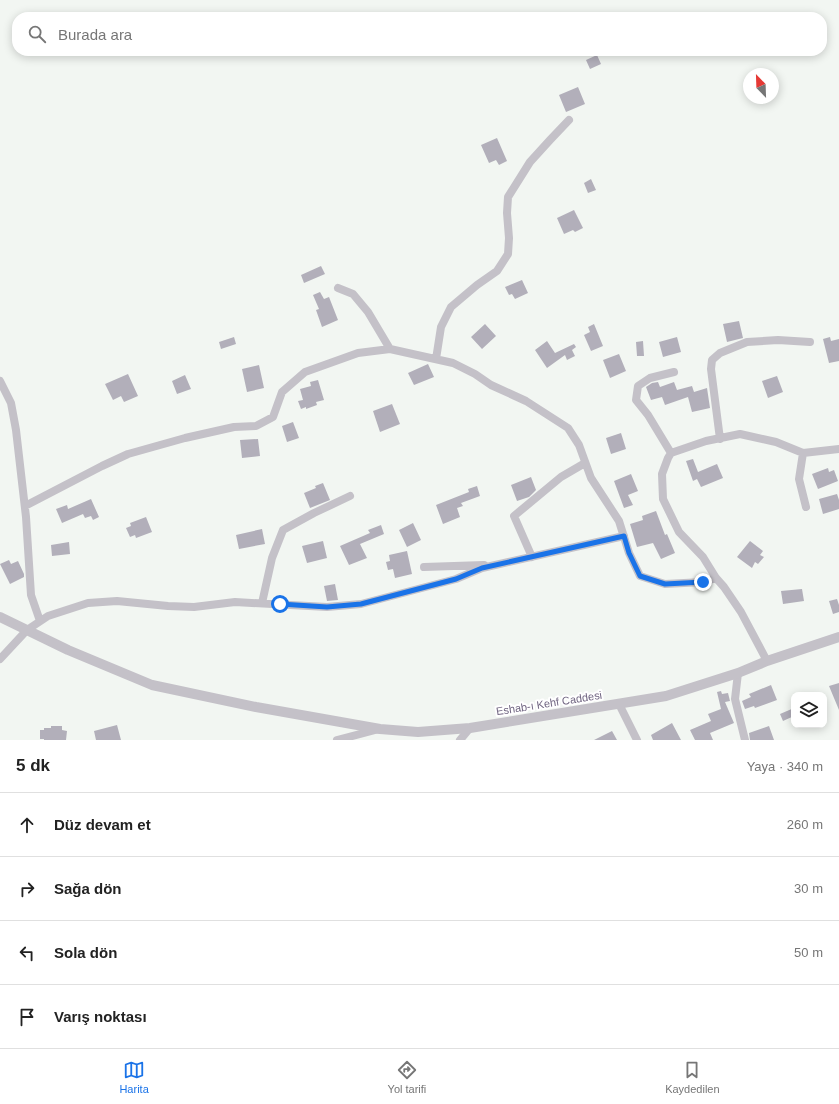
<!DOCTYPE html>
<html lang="tr">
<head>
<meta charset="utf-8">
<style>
  :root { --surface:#fff; --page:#f2f2f2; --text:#222; --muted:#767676; --line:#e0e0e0; --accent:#1a73e8 }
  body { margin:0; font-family:Arial,sans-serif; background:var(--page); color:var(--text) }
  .controls { position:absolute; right:12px; bottom:12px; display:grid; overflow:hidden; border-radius:8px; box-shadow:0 2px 10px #0003 }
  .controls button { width:36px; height:36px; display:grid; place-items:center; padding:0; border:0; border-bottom:1px solid var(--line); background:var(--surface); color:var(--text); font:20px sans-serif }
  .compass { position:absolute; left:743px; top:68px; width:36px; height:36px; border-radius:50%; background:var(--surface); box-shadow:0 2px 10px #0003; rotate:337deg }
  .stop { position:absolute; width:12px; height:12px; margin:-9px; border:3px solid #1a73e8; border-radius:50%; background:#fff }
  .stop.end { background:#1a73e8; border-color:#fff; box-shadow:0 1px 4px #0008 }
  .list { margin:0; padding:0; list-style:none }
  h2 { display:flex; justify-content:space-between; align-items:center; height:52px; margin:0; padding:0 16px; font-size:17px }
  h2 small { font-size:13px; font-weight:400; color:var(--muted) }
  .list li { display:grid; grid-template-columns:26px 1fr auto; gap:12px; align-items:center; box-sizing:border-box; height:64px; padding:0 16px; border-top:1px solid var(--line) }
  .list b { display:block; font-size:15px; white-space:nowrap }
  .list em { font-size:13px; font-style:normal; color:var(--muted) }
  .icon { flex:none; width:22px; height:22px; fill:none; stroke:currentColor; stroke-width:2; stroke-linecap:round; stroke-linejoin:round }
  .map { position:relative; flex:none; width:839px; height:740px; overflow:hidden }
  .search { position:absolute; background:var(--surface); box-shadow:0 2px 10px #0003; left:12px; right:12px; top:12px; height:44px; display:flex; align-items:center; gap:10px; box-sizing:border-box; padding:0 14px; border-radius:16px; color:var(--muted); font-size:15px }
  .sheet { height:308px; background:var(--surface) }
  nav { display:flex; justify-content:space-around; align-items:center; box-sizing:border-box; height:56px; border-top:1px solid var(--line); background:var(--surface); font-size:11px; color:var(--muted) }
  nav a { display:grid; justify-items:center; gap:2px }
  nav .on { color:var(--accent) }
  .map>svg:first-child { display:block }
  .building { fill:#b2afba }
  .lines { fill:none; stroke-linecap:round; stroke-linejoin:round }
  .minor { stroke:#c4c1c8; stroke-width:8 }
  .tertiary { stroke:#c4c1c8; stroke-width:10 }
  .route { stroke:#1a73e8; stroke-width:5 }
  .labels { text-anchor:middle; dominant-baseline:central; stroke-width:4; stroke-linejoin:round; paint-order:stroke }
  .street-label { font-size:11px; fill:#716682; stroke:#fff }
</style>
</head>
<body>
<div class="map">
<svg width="839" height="740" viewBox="0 0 839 740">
  <rect width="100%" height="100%" fill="#f2f6f2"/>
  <path class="building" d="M597 55 601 64 590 69 586 60Z
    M578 87 585 104 566 112 559 95Z
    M497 138 507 161 499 165 496 160 489 163 481 145Z
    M591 179 596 190 588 193 584 183Z
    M574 210 583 228 575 232 573 230 564 234 557 218Z
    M321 266 325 274 304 283 301 275Z
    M522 280 528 293 515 299 512 294 509 295 505 287Z
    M320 292 324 299 329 297 338 320 322 327 316 310 319 309 313 295Z
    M739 321 743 338 727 342 723 324Z
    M485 324 496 336 482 349 471 337Z
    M594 324 603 346 591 351 584 335 590 332 588 327Z
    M234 337 236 344 221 349 219 342Z
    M677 337 681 352 663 357 659 342Z
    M830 337 831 341 839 339V361L829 363 823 339Z
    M547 341 555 353 574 344 576 347 572 350 575 356 567 360 565 355 547 368 535 350Z
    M643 341 644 356H637L636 342Z
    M619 354 626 371 610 378 603 360Z
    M428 364 434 377 414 385 408 373Z
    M259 365 264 388 247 392 242 369Z
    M128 374 138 396 124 402 121 396 113 400 105 384Z
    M185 375 191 389 177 394 172 381Z
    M777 376 783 392 768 398 762 381Z
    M318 380 324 400 316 402 317 405 306 409V407L301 409 298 401 303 400 300 389 311 386 310 382Z
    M658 382 660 387 674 382 677 390 692 386 694 392 707 388 710 408 692 412 688 397 665 405 662 397 651 400 646 387 652 383Z
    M392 404 400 424 380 432 373 411Z
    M293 422 299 438 287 442 282 426Z
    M621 433 626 449 611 454 606 438Z
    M258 439 260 456 242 458 240 440Z
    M693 459 698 472 717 464 723 478 701 487 697 479 693 481 686 461Z
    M828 468 829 472 834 470 838 481 818 489 812 474Z
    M631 474 638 491 628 495 633 505 624 508 614 481Z
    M531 477 536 490 529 497 517 501 511 485Z
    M323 483 330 500 310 508 304 493 316 488 315 486Z
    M477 486 480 496 461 503 463 506 457 508 460 517 443 524 436 505 469 492 468 489Z
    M837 494 839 500V509L823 514 819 499Z
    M91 499 99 517 93 520 91 516 85 518 83 514 62 523 56 509 67 505 68 509Z
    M656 511 665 535 667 534 675 553 661 559 653 543 637 547 630 524 643 520 642 516Z
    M146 517 152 532 136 538 135 535 130 537 126 528 131 526 130 523Z
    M413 523 421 540 407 547 399 530Z
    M381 525 384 534 360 544 367 558 349 565 340 546 370 533 368 530Z
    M262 529 265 544 239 549 236 535Z
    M323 541 327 558 307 563 302 546Z
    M750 541 763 551 760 555 764 557 758 564 755 562 752 568 737 557Z
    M69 542 70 554 52 556 51 545Z
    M407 551 412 574 395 578 393 569 388 570 386 562 390 561 389 555Z
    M9 560 11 564 18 561 24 574V577L10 584 0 564Z
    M335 584 338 600 327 601 324 586Z
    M802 589 804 601 783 604 781 591Z
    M837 599 839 605V612L833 614 829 601Z
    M839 683V710L829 686Z
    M771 685 777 700 755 708 754 706 745 709 742 701 751 697 749 694Z
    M721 691 722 694 728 693 730 701 725 702 734 723 710 733 713 740H695L690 730 711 721 708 714 721 709 717 692Z
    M794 708V716L783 721 780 714Z
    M672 723 681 740H653L651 735Z
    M117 725 121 740H96L94 731Z
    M51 726H62V730L67 731 66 740H44V739H40V730H44V728H51Z
    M769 726 774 740H750L749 733Z
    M612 731 617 740H594Z"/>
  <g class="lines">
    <path class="minor" d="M338 288 353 294 368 312 390 349
      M436 359 441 327 451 307 477 285 497 271 508 254 509 238 507 213 508 197 530 162 550 140 569 120
      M0 381 11 403 16 430 26 517 31 595 40 621
      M720 439 711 369 712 360 720 353 747 342 778 340 810 342
      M671 453 648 415 636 400 638 386 650 378 674 372
      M803 453 799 479 806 507
      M25 506 102 466 128 454 185 438 234 427 256 426 273 417 282 392 305 372 358 353 390 349 453 363 475 374 491 385 526 401 568 428 579 445 591 478 619 521 629 553 640 576 665 584 703 582 716 578
      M532 557 514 516 561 477 585 463
      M424 567 484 565
      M262 603 272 558 283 530 314 513 350 496
      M0 659 27 630 48 616 88 603 117 601 168 606 194 607 235 602 327 607 361 604 456 579 482 568 624 536
      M767 661 741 612 724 587 716 578 703 557 679 532 663 499 662 474 668 458 671 453 706 441 740 434 776 442 803 453 839 449
      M738 673 735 699 745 740
      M619 704 637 740
      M337 740 379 729
      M460 740 470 728"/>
    <path class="tertiary" d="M0 617 68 650 152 685 256 707 380 729 418 732 470 728 666 696 738 673 767 661 839 637"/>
  </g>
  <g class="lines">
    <path class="route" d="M280 604 327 607 361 604 456 579 482 568 624 536 629 553 640 576 665 584 703 582"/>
  </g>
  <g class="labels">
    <g class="street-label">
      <text transform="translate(549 703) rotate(-9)">Eshab-ı Kehf Caddesi</text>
    </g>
  </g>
</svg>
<div class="controls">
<button><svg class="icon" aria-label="layers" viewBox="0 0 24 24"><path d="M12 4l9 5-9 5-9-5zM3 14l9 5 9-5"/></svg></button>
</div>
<svg class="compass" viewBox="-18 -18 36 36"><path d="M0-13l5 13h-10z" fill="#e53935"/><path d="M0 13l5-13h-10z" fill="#767676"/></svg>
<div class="stop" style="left:280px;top:604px"></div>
<div class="stop end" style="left:703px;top:582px"></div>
<div class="search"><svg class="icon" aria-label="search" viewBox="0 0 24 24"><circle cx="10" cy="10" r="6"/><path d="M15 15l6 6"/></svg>Burada ara</div>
</div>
<section class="sheet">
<h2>5 dk<small>Yaya · 340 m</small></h2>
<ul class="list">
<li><svg class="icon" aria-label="ahead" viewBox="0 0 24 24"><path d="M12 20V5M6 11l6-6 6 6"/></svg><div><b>Düz devam et</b></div><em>260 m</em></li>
<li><svg class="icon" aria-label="right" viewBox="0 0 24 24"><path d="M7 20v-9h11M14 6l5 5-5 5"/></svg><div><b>Sağa dön</b></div><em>30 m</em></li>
<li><svg class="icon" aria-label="left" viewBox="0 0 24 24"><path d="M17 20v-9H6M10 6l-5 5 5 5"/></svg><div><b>Sola dön</b></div><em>50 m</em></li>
<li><svg class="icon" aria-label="arrive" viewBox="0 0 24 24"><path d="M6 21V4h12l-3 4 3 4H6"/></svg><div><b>Varış noktası</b></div></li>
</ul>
</section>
<nav>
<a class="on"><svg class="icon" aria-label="map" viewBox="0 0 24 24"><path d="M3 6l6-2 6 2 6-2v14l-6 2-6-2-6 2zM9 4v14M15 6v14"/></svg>Harita</a>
<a><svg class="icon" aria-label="directions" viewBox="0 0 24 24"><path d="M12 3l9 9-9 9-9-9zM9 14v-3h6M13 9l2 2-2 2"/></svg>Yol tarifi</a>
<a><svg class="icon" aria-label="saved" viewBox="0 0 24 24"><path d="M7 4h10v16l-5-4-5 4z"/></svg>Kaydedilen</a>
</nav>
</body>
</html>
